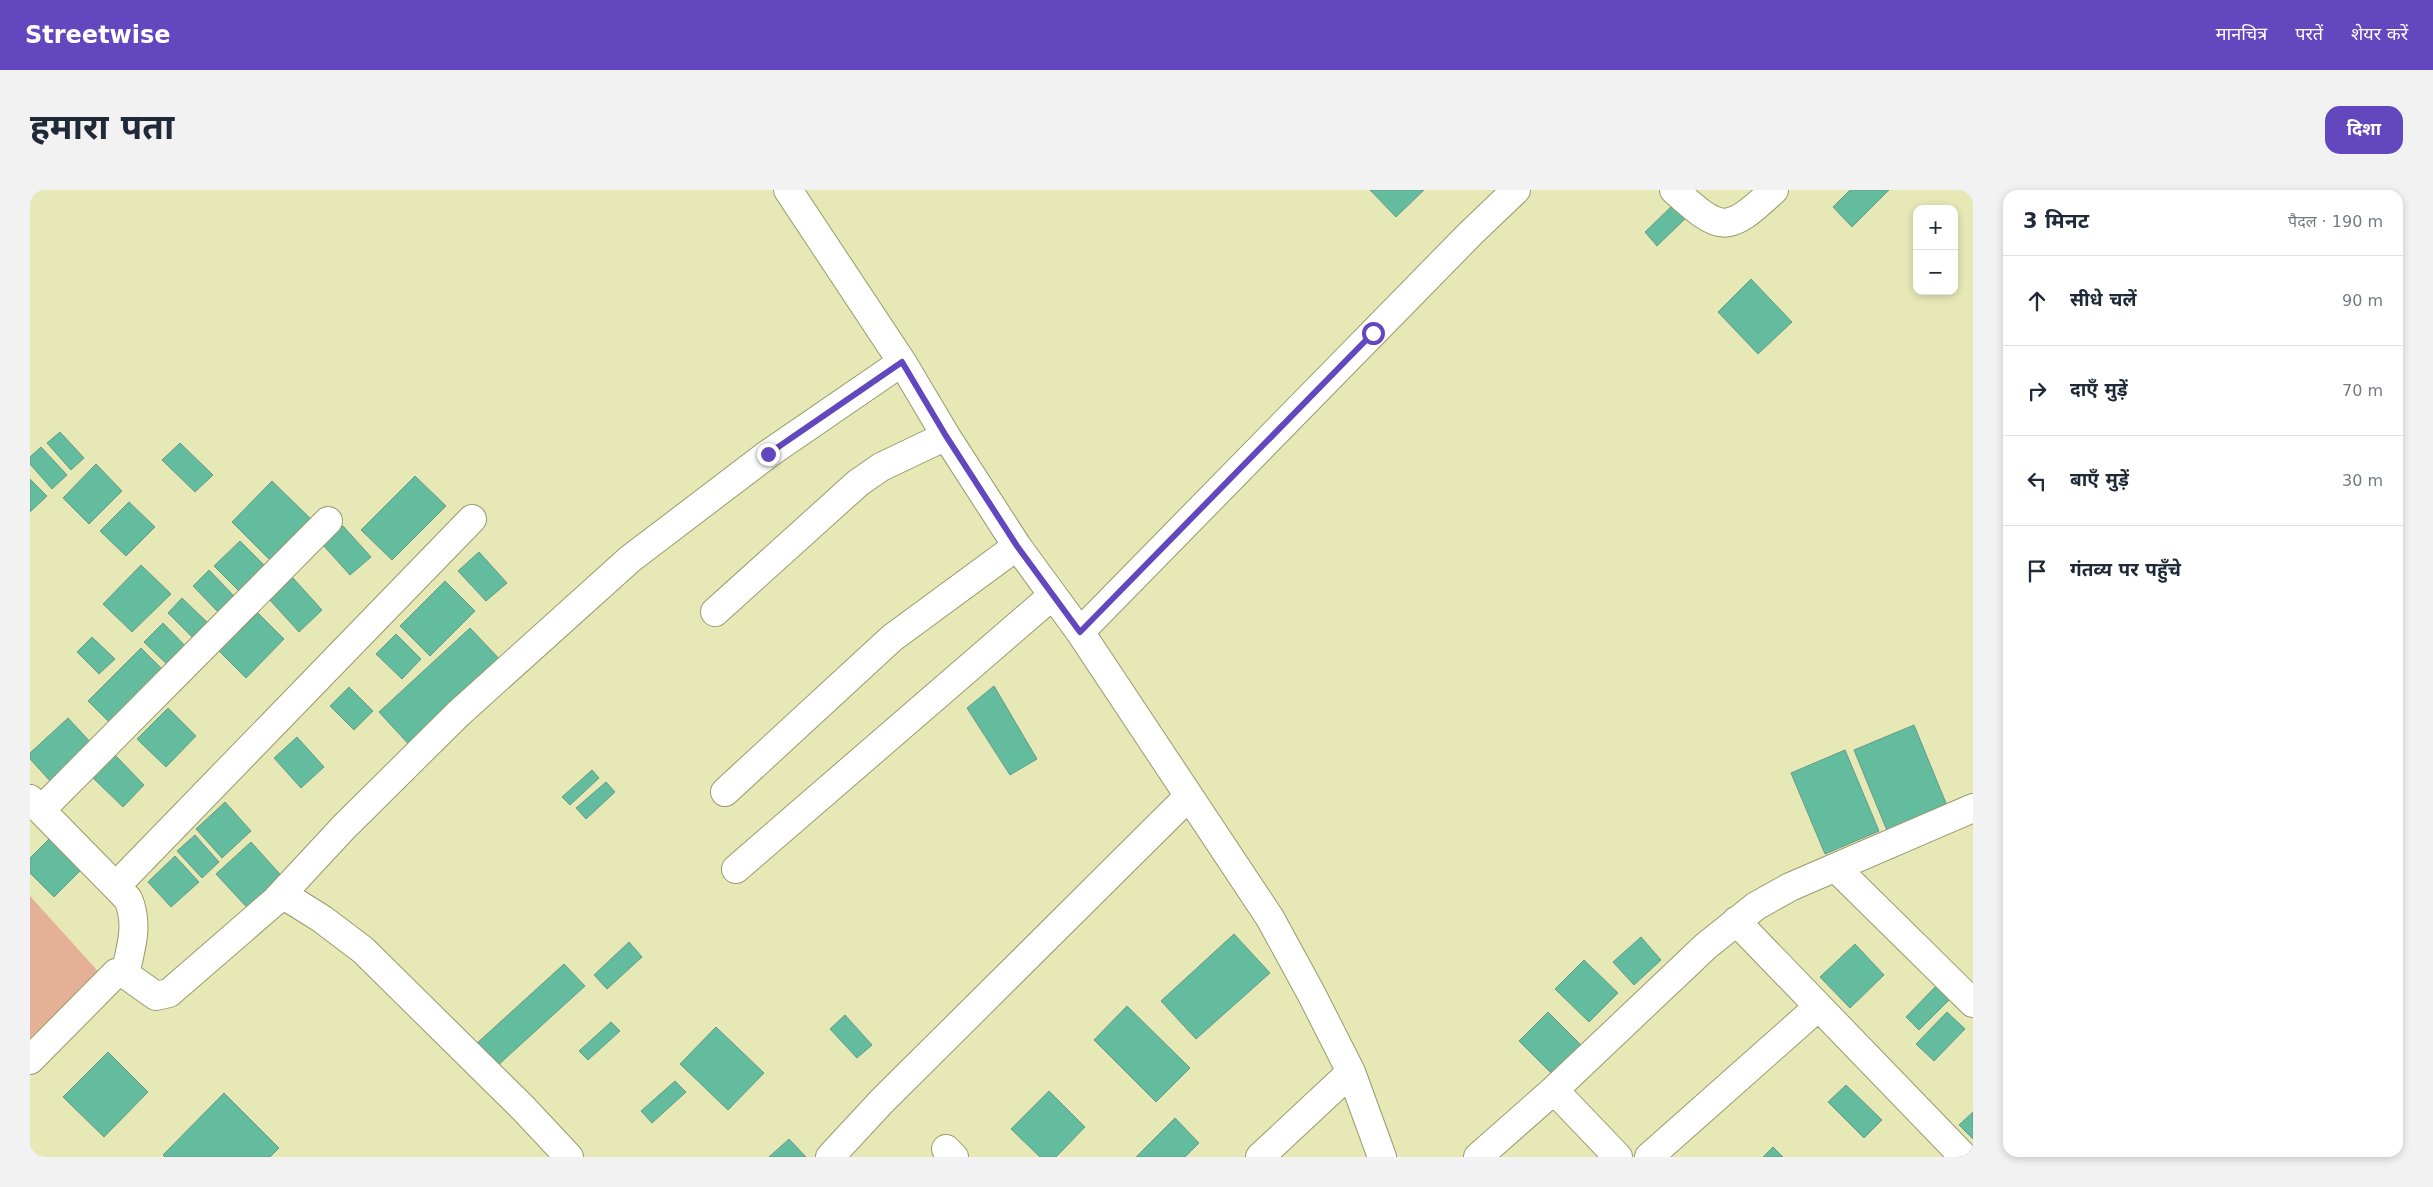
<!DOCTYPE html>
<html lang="hi">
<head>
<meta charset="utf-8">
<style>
  :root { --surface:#fff; --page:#f2f2f3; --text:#1f2937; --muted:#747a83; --line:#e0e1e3; --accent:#6347bf }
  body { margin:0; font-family:"DejaVu Sans","Noto Sans Devanagari",sans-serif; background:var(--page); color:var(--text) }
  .controls { position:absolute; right:15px; top:15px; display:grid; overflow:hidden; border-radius:10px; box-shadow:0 2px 8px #0003 }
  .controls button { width:45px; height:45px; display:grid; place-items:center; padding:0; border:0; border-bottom:1px solid var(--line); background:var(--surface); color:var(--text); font:25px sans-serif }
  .stop { position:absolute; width:15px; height:15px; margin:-11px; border:4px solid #6347bf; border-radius:50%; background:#fff }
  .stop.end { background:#6347bf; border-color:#fff; box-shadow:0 1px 5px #0008 }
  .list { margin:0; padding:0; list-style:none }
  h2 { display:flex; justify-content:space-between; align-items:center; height:65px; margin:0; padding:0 20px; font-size:21px }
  h2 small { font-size:16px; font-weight:400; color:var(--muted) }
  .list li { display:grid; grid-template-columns:32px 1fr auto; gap:15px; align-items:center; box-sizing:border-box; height:90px; padding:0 20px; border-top:1px solid var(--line) }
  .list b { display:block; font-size:19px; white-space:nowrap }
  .list em { font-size:16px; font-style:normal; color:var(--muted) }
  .icon { flex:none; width:28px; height:28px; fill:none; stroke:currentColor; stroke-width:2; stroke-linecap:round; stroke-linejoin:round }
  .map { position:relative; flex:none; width:1943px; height:967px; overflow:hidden; border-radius:15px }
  header { display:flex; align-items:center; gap:30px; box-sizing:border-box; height:70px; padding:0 25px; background:var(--accent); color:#fff }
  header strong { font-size:24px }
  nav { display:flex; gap:28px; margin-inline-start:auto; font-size:18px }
  .intro { display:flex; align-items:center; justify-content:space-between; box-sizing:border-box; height:120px; padding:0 30px }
  h1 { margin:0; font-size:35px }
  .button { padding:12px 22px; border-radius:15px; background:var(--accent); color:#fff; font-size:18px; font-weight:700 }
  main { display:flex; gap:30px; padding:0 30px }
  aside { flex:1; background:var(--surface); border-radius:15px; box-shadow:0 2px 8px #0003 }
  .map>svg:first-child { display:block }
  .green { fill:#e5b196 }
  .building { fill:#64bc9e; stroke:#659b87 }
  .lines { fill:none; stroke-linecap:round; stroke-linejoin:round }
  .minor-casing { stroke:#999a6b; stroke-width:30 }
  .minor { stroke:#fff; stroke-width:28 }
  .route { stroke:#6347bf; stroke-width:6 }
</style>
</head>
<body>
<header>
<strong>Streetwise</strong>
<nav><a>मानचित्र</a><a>परतें</a><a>शेयर करें</a></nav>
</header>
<div class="intro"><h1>हमारा पता</h1><a class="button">दिशा</a></div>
<main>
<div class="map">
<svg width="1943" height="967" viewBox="0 0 1943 967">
  <rect width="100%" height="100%" fill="#e6e8b6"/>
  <path class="green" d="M0 706 75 789 0 862Z"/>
  <path class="building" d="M1340 0H1394L1366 27Z
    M1820 0H1859L1822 37 1803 17Z
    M1646 12 1659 25 1627 56 1615 42Z
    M1721 89 1762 132 1728 164 1688 122Z
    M30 242 54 268 41 280 17 253Z
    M150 253 183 285 165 302 132 270Z
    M11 257 37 285 22 299 0 274V267Z
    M66 274 92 301 59 334 33 308Z
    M385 286 416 316 362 370 331 340Z
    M0 289 17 306 0 322Z
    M242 291 288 336 247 377 202 332Z
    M99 312 125 337 96 366 70 341Z
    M313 336 341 367 320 385 293 355Z
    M210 351 241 382 215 407 184 376Z
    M449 362 477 393 456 411 428 381Z
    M111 375 141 404 102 442 73 414Z
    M179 380 205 407 189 423 163 396Z
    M263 388 292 420 269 442 239 409Z
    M415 391 445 421 400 466 370 436Z
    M152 408 181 436 166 451 138 423Z
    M228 423 254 449 216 488 189 461Z
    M133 433 164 465 146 483 114 452Z
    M440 438 476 476 384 560 349 522Z
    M366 444 391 469 372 489 346 464Z
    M62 447 85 469 69 484 47 462Z
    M111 458 139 486 86 539 58 511Z
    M964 496 1007 569 980 585 937 518Z
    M319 497 343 521 324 540 300 516Z
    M138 518 166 546 136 577 107 549Z
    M38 528 63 555 22 593 0 569V563Z
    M1884 535 1918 618 1858 643 1824 560Z
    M267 547 294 577 271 598 244 568Z
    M1815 560 1849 641 1795 664 1761 583Z
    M85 565 114 595 93 617 63 588Z
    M562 580 569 588 540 615 532 607Z
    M576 592 585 602 556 629 546 618Z
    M195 612 221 641 192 668 166 639Z
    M25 643 57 674 24 707 0 683V668Z
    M165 645 189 672 172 688 147 661Z
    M221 652 257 692 223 724 186 684Z
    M145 666 169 692 141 717 118 692Z
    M1204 744 1240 783 1166 849 1131 811Z
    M1611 747 1631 770 1604 795 1583 772Z
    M599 752 612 767 577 799 564 785Z
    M1825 754 1854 785 1820 818 1790 787Z
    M1554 770 1588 803 1559 832 1525 799Z
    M534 774 555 796 466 877 445 855Z
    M1907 795 1921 808 1889 840 1876 827Z
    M1097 816 1160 878 1126 912 1064 850Z
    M1518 822 1556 860 1528 890 1489 851Z
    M1917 822 1935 839 1904 871 1886 854Z
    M815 825 842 855 827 868 800 839Z
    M581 832 590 841 558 870 549 861Z
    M686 837 734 883 698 920 650 874Z
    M78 862 118 902 74 947 33 907Z
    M645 891 656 902 622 933 611 921Z
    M1816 895 1852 930 1834 948 1798 912Z
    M1019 901 1055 937 1026 967H1010L981 939Z
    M194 903 249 958 240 967H135L133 965Z
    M1943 922V949L1929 935Z
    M1145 928 1169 953 1155 967H1106Z
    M759 949 776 967H739Z
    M1743 957 1753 967H1733Z"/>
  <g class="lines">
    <defs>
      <path id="minor" d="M758 0 872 172 916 246 987 356 1050 442 1240 728 1282 805 1321 882 1352 967
        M1644 0C1691 42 1696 45 1744 0
        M685 422 828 293 851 277 916 246
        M1050 442 1440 44 1486 0
        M695 602 862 448 987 356
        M0 609 98 709C109 734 101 758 95 784
        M11 620 298 331
        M1806 678 1943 813
        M706 679 1023 405
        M86 696 442 329
        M247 709 314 637 428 524 600 369 738 264 872 172
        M1706 731 1934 967
        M0 870 86 783 95 784 126 806 139 803 244 712 252 707H257L292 729 333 760 494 919 539 967
        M1524 900 1588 967
        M916 959 924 967
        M800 967 852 911 1158 607
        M1230 967 1321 882
        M1448 967 1524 900 1676 756 1726 716 1760 697 1943 618
        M1619 967 1788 817"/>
    </defs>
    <use href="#minor" class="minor-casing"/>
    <use href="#minor" class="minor"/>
  </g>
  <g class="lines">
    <path class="route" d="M738 264 872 172 916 246 987 356 1050 442 1343 143"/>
  </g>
</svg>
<div class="controls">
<button>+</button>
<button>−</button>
</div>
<div class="stop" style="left:1343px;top:143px"></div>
<div class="stop end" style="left:738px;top:264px"></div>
</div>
<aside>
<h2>3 मिनट<small>पैदल · 190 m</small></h2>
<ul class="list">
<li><svg class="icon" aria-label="ahead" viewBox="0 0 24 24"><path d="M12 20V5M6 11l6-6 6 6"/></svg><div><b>सीधे चलें</b></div><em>90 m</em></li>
<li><svg class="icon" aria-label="right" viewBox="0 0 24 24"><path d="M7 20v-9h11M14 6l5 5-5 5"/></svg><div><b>दाएँ मुड़ें</b></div><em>70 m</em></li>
<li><svg class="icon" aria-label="left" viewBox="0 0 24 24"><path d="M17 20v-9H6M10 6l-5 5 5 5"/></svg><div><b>बाएँ मुड़ें</b></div><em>30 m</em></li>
<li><svg class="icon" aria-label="arrive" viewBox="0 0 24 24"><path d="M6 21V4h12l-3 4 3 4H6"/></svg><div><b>गंतव्य पर पहुँचे</b></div></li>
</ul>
</aside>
</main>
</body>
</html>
